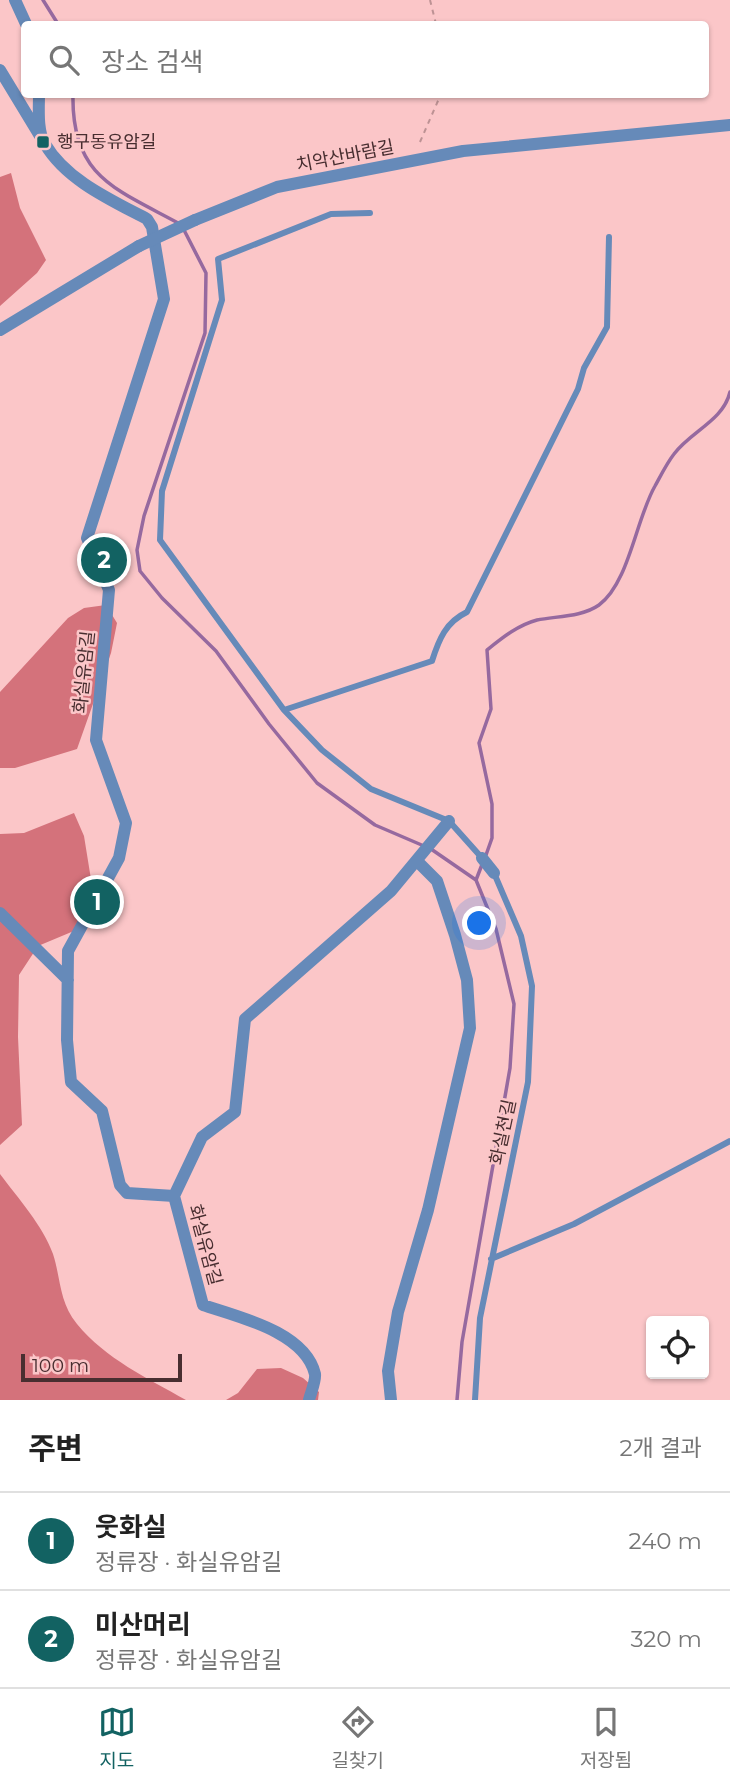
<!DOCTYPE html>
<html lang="ko">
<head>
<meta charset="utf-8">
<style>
  :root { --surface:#fff; --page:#f6f6f6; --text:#222; --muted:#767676; --line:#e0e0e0; --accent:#126262 }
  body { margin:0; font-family:Montserrat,"Noto Sans KR",sans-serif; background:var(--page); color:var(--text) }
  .controls { position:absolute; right:21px; bottom:21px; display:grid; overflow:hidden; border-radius:7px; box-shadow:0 2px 5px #0004 }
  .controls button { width:63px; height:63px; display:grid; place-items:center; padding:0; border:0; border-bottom:2px solid var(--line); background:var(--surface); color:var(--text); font:35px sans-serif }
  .scale { position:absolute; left:21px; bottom:18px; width:161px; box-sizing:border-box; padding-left:7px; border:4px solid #482e30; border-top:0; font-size:19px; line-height:24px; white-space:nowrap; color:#482e30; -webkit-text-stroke:5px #fbc6c8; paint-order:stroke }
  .you { position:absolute; left:480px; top:924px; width:24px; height:24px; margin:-18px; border:5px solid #fff; border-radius:50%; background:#1a73e8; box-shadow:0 0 0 10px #1a73e833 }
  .badge { display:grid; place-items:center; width:46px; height:46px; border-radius:50%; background:var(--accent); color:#fff; font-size:23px; font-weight:700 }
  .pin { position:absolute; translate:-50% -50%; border:4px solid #fff; box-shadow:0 2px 7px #0006 }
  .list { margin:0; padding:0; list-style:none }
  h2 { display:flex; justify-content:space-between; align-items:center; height:91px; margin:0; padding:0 28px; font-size:30px }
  h2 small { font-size:23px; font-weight:400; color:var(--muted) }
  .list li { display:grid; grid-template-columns:46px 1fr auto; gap:21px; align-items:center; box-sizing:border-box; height:98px; padding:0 28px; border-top:2px solid var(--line) }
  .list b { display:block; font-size:26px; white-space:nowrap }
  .list p { margin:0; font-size:23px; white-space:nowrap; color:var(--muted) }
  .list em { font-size:23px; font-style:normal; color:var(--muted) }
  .icon { flex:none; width:38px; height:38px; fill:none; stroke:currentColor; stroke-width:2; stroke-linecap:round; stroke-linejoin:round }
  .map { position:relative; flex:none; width:730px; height:1400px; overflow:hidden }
  .search { position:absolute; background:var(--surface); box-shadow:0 2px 5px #0004; left:21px; right:21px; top:21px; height:77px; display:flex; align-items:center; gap:18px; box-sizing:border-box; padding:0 24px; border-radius:7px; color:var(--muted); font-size:26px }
  .sheet { height:287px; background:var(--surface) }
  nav { display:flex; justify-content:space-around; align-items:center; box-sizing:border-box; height:98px; border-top:2px solid var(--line); background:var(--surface); font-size:19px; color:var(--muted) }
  nav a { display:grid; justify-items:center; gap:4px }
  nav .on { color:var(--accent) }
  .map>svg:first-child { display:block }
  .forest { fill:#d4727b }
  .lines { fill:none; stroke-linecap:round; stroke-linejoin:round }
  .stream { stroke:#96699f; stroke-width:3.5 }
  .path { stroke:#bd9294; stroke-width:2; stroke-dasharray:5 5; stroke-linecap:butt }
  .lane { stroke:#668ab9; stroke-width:6 }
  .street { stroke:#668ab9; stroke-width:12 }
  .street-bridge { stroke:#668ab9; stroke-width:12 }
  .poi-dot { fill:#126262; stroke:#fbc6c8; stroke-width:2.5 }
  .labels { text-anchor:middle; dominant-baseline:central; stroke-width:5; stroke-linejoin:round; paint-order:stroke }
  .poi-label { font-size:18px; fill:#482e30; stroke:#fbc6c8; text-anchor:start }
  .street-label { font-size:18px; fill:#482e30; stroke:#fbc6c8 }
</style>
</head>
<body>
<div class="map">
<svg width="730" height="1400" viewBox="0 0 730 1400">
  <rect width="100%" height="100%" fill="#fbc6c8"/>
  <path class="forest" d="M11 173 20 208 46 260 37 273 0 306V177Z
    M106 605 117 623 111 653 77 749 15 768H0V692L68 618 84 608Z
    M74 813 84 836 94 898 81 928 38 946 19 975 18 1037 22 1125 0 1145V834L24 833Z
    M0 1174C18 1198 43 1226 53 1254 61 1279 59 1302 77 1324 106 1359 147 1378 186 1400H0Z
    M281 1368 303 1378 319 1392 318 1400H226L238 1393 257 1369Z"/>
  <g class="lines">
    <path class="stream" d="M43 0 58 24
      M73 94C71 177 116 189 180 224
      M184 230 206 273 205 333 144 516 137 550 140 571 162 598 216 651 269 724 317 783 375 825 424 846
      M431 849 476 880 496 929 514 1004 510 1068 462 1342 457 1400
      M486 855 492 838V804L479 743 491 709 487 650C502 638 518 625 537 620 557 616 582 617 599 605 629 583 636 519 655 486 661 475 667 463 674 454 691 431 723 421 730 392
      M476 880 483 862"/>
    <path class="path" d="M430 0 436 24
      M420 142 441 94"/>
    <path class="lane" d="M370 213 331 214 218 259 222 300 162 491 160 540 284 710 322 750 371 789 449 821 482 858
      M284 710 432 661C439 639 446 622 467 612L578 389 584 368 607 327 609 237
      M491 1259 574 1224 730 1141
      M475 1400 480 1318 528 1082 532 986 521 936 494 873"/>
    <path class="street" d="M15 0 26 24
      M0 70 40 136
      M39 94C39 109 37 131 45 144 66 180 111 200 147 219L152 227 164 299 87 538 109 590 96 740 126 823 119 858 68 951 67 1040 71 1082 102 1111 120 1185 127 1193 174 1196
      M195 220 277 187 463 151 730 125
      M0 330 139 246
      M482 858 494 873
      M0 913 68 980
      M309 1400C311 1392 316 1381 315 1374 305 1332 239 1317 203 1305L174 1196 202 1137 235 1112 245 1019 391 891 449 821
      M391 1400 388 1371 398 1312 428 1210 470 1028 467 980 455 935 437 881 417 861"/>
    <path class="street-bridge" d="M139 246 195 220"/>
  </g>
  <rect class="poi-dot" x="36" y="135" width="14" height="14" rx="3.5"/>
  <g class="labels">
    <g class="poi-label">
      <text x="57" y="142">행구동유암길</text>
    </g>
    <g class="street-label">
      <text transform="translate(345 156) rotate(-11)">치악산바람길</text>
      <text transform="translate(84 672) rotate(-84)">화실유암길</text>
      <text transform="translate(503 1132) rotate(-78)">화실천길</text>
      <text transform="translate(205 1245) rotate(75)">화실유암길</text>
    </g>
  </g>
</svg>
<div class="controls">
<button><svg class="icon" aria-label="locate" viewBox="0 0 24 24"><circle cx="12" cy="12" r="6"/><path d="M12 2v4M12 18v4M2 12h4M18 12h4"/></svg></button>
</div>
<div class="scale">100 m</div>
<div class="you"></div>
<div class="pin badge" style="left:97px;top:902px">1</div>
<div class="pin badge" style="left:104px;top:560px">2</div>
<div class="search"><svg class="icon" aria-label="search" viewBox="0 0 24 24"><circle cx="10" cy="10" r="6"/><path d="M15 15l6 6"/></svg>장소 검색</div>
</div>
<section class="sheet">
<h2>주변<small>2개 결과</small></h2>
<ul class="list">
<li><span class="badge">1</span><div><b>웃화실</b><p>정류장 · 화실유암길</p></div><em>240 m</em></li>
<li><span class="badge">2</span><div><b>미산머리</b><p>정류장 · 화실유암길</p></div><em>320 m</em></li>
</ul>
</section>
<nav>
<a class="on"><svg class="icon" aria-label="map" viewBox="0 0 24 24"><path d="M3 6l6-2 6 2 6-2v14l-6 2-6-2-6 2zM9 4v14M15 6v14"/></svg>지도</a>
<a><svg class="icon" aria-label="directions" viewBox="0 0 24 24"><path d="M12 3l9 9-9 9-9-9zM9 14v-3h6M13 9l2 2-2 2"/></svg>길찾기</a>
<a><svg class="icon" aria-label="saved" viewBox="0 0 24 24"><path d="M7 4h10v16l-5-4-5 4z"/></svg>저장됨</a>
</nav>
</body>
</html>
